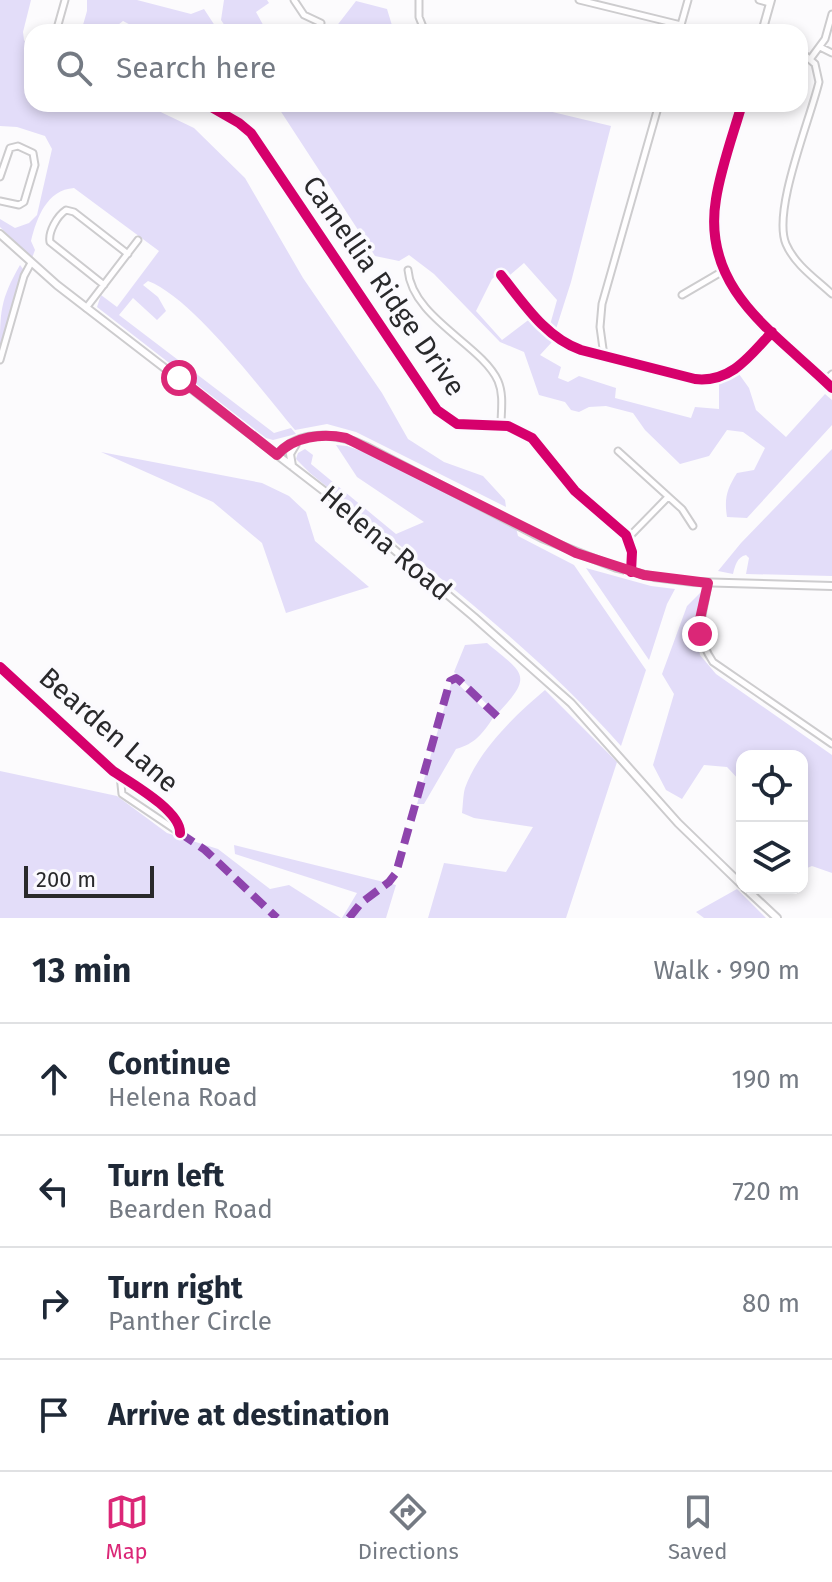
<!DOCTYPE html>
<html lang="en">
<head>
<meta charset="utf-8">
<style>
  :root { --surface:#fff; --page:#f6f6f7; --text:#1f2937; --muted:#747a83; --line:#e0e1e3; --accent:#db2777 }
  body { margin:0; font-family:"Fira Sans",sans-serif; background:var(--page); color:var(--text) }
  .controls { position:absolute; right:24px; bottom:24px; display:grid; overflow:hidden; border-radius:16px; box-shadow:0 4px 12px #0003 }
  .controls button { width:72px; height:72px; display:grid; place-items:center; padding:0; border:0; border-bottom:2px solid var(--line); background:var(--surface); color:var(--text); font:40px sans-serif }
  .scale { position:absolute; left:24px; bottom:20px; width:130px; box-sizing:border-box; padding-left:8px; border:4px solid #29292b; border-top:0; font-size:22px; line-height:28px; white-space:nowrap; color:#29292b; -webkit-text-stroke:6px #fbfafe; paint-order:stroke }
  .stop { position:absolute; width:24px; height:24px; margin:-18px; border:6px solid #db2777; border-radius:50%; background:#fff }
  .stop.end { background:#db2777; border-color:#fff; box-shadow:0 2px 8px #0008 }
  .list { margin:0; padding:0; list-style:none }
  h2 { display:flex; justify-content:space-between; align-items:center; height:104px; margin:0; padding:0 32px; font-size:34px }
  h2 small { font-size:26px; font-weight:400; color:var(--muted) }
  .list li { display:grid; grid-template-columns:52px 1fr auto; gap:24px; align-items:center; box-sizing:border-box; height:112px; padding:0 32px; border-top:2px solid var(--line) }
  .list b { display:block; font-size:30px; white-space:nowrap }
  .list p { margin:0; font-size:26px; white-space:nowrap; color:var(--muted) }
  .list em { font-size:26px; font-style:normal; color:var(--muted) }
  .icon { flex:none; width:44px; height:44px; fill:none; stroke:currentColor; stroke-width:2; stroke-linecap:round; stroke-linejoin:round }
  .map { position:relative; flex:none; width:832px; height:918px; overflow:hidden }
  .search { position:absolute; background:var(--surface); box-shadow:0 4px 12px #0003; left:24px; right:24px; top:24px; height:88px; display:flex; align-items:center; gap:20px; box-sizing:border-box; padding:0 28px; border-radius:24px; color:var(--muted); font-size:30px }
  .sheet { height:552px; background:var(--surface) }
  nav { display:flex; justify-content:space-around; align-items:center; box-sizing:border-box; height:112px; border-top:2px solid var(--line); background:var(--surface); font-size:22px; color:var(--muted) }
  nav a { display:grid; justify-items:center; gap:4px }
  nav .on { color:var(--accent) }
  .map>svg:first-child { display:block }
  .forest { fill:#e3ddf9 }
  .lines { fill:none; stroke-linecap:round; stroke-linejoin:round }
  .street-casing { stroke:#cdccce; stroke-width:9 }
  .secondary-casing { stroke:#cdccce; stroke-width:10 }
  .street { stroke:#fffeff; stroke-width:5 }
  .secondary { stroke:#fffeff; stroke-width:6 }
  .quiet { stroke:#8e44ad; stroke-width:8; stroke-dasharray:16 8; stroke-linecap:butt }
  .cycleway-casing { stroke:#fbfafe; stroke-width:15 }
  .cycleway { stroke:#d6006c; stroke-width:10 }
  .route { stroke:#db2777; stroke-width:10 }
  .labels { text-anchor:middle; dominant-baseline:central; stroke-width:7; stroke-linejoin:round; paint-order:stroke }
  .street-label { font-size:28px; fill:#29292b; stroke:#fbfafe }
</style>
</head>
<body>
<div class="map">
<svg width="832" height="918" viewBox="0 0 832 918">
  <rect width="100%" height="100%" fill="#fcfbfd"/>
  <path class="forest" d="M0 0H31L23 32 24 40 32 54V104H144L194 128 245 178 303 278 382 393 408 439 444 462 483 476 505 500 506 507 356 432 327 424 295 430C262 391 193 298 148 281L143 285 158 297 166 311 157 320 133 298 119 315 274 433 291 428 296 434 273 440 266 438 97 307 101 295 117 307 159 251 74 188C47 190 37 217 31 241L35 250 32 258 0 227V219L15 228 29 223 37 215 52 149 45 136 17 127 0 126Z
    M87 0H137L191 14 204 9 219 32H144L123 21 109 32H81L87 11Z
    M224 0H267L269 3 256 12 267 32H229L221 20Z
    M356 1 387 9 394 32H332Z
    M276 104H519L611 126 571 282 556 329 550 325 557 300 524 263 510 275 502 270 492 279 476 311 502 340 531 318 552 342 540 355 561 367 558 378 568 382 579 376 616 388 615 398 691 418 695 407 719 409V384L739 374 749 388 756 410 786 437 825 394 832 400V425L747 518 727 517C724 498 727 489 737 473L754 470 765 448 743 432 727 430 709 456 680 464 645 430 633 413 606 406 589 407 579 412 571 410 565 402 539 395 524 352 500 342 434 274 409 255 399 261 375 256Z
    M20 265 23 269 0 352C0 312 0 300 20 265Z
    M336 445 347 446 373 455 516 528 518 536 574 565 646 670 621 746C530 643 416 560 310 473L296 459 298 453 305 449 313 455 311 464 396 534 424 522 357 477Z
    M832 449V576L746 574 749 558 746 555C737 557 735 566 733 574L718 571 741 543Z
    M101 452 262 483 289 496 306 512 315 541 369 587 286 613 262 543 213 502Z
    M586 568 651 586 675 589 667 604 649 660Z
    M701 592 695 629 700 655 716 674 832 755V873L812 866 802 870V756H742V783L727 767 704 765 682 799 666 790 653 765 674 694 662 674 687 606Z
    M487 643C524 674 534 675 497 714L454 672 465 645Z
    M456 682 493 718C483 733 475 744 456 749L424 804H417L451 684Z
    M545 690 617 762 566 918H428L444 863 506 872 533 827 474 818 462 813C463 805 463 795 465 788 479 750 514 716 545 690Z
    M0 771 117 796 167 833 218 849 270 889 289 885 341 918H0Z
    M234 845 396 885 386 918H342L357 893 235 854Z
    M737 889 766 918H704L696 912Z"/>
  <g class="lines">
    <defs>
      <path id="street" d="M294 0 304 15 321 23
        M419 0V17L425 32
        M579 0 681 25
        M759 0 770 3
        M56 32 65 0
        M679 32 688 0
        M820 47 832 53
        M800 51 815 64 819 82C810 120 772 211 786 244 795 265 816 279 832 294
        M811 58 825 39 832 14
        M206 104 239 123 251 133 437 410 457 424 508 426 532 438 575 491 626 535 632 552 631 572
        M0 177 10 148 18 146 33 153 35 165 24 202 19 205 0 201
        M408 270C412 318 482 345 498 381 504 395 501 411 501 425
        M501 275C524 304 546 338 581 350L695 379C731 383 750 356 772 332
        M104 285 50 242C48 232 57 216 66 210L74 212 128 254
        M682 295 723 271
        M86 308 138 240
        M604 356 600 327 602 304 659 104
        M0 360 24 276 31 263
        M825 381 832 374
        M618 451 682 509 693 526
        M628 538 668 497
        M708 583C704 615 692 631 713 662L832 744
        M0 667 113 771C131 783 181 811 180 833
        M120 775 122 794 180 833"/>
      <path id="secondary" d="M762 32 771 0
        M742 104C733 135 721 167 716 199 701 290 776 333 832 388
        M0 234 57 285 328 494 474 617 571 703 678 823 742 885
        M277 455C299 428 339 433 367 447L542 538 617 568 654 577 694 582 832 586
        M292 466 290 454 296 444
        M745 888 777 918"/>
    </defs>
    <use href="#street" class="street-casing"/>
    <use href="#secondary" class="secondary-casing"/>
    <use href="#street" class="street"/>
    <use href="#secondary" class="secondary"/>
    <path class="quiet" d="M180 833 205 850 277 918
      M349 918 361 903 389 882 396 873 450 681 456 678 459 680 502 721"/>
    <defs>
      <path id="cycleway" d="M206 104 239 123 251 133 437 410 457 424 508 426 532 438 575 491 626 535 632 552 631 572
        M742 104C733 135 721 167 716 199 701 290 776 333 832 388
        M501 275C524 304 546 338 581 350L695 379C731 383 750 356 772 332
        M0 667 113 771C131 783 181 811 180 833"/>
    </defs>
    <use href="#cycleway" class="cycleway-casing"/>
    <use href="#cycleway" class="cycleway"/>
  </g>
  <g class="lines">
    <path class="route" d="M179 378 277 455C293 436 323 433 346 438L576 553 644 575 708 583 700 619V634"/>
  </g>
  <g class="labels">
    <g class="street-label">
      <text transform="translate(384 286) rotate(55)">Camellia Ridge Drive</text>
      <text transform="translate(386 543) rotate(40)">Helena Road</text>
      <text transform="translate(109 730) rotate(41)">Bearden Lane</text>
    </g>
  </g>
</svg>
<div class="controls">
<button><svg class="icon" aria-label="locate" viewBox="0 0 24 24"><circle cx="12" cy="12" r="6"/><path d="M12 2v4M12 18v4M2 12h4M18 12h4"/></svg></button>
<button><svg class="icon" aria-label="layers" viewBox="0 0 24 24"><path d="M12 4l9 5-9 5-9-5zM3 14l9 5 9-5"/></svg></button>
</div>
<div class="scale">200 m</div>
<div class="stop" style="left:179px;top:378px"></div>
<div class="stop end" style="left:700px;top:634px"></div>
<div class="search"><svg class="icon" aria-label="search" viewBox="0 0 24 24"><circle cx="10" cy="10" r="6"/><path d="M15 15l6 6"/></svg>Search here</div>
</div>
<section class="sheet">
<h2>13 min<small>Walk · 990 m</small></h2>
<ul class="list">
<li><svg class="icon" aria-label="ahead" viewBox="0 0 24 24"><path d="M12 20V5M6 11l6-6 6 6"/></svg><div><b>Continue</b><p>Helena Road</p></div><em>190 m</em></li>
<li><svg class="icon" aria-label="left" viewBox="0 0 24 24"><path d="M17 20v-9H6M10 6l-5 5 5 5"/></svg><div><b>Turn left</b><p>Bearden Road</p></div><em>720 m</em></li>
<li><svg class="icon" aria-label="right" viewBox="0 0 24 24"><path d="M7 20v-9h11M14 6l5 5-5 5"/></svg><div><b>Turn right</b><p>Panther Circle</p></div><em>80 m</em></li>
<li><svg class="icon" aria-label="arrive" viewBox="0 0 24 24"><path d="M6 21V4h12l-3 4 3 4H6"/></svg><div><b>Arrive at destination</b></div></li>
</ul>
</section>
<nav>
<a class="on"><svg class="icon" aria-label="map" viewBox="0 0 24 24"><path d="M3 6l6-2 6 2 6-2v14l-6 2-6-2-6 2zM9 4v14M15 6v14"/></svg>Map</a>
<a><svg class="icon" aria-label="directions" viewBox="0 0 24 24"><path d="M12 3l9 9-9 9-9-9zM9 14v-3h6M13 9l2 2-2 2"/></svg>Directions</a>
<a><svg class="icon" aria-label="saved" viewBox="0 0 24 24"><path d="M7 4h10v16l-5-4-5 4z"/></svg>Saved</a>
</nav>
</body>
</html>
